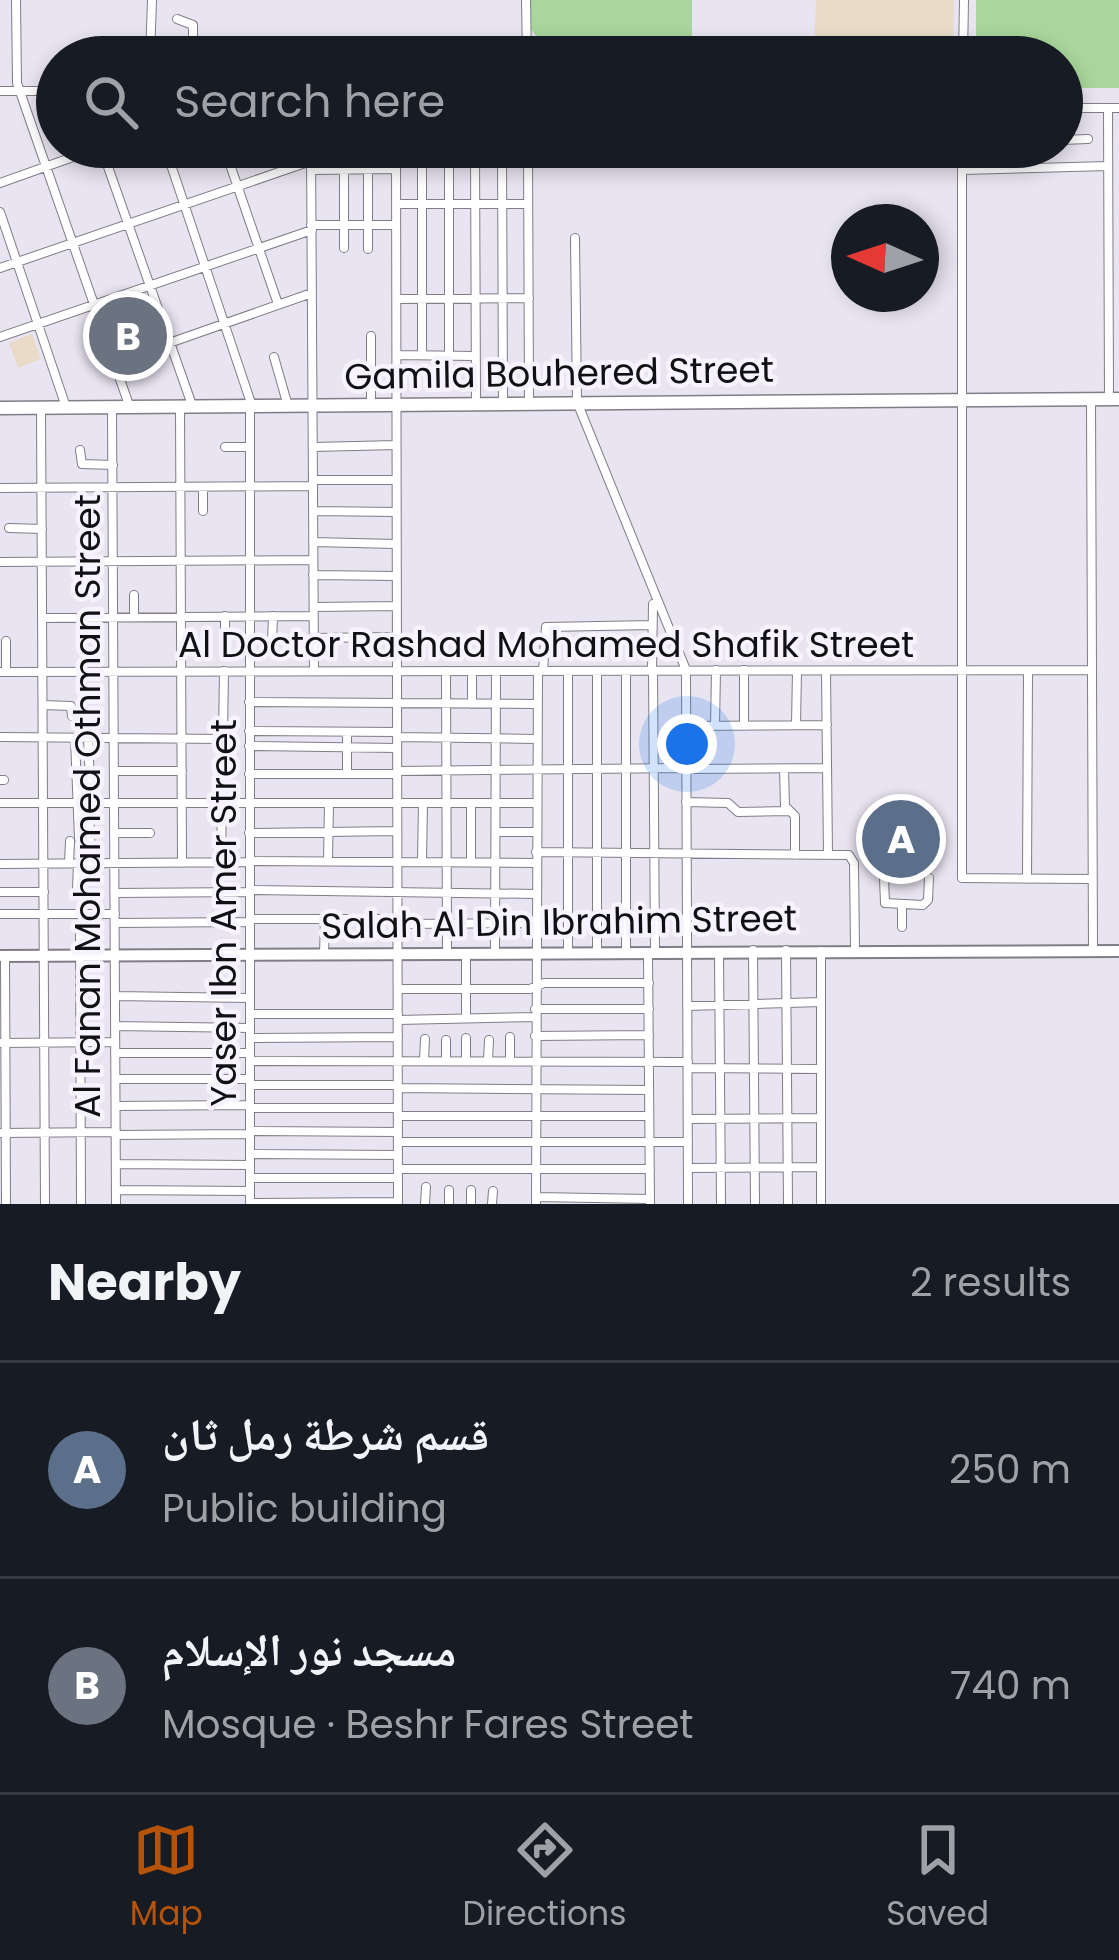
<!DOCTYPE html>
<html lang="en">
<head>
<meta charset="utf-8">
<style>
  :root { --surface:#171b24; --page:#20242c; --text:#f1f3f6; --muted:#9ea1a6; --line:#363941; --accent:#b45309 }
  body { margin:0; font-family:Poppins,"Noto Naskh Arabic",sans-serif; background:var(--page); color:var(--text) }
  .compass { position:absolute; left:831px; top:204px; width:108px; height:108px; border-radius:50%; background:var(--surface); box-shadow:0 6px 18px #0003; rotate:273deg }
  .you { position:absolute; left:687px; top:744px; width:42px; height:42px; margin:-30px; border:9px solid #fff; border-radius:50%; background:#1a73e8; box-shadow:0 0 0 18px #1a73e833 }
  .badge { display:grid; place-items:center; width:78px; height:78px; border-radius:50%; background:var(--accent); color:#fff; font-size:39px; font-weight:700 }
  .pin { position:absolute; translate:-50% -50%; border:6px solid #fff; box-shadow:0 3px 12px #0006 }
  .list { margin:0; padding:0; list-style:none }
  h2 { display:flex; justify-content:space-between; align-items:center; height:156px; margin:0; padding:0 48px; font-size:51px }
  h2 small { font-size:39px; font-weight:400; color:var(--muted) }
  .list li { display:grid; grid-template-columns:78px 1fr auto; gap:36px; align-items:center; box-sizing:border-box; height:216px; padding:0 48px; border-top:3px solid var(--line) }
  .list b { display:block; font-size:45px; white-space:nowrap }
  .list p { margin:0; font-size:39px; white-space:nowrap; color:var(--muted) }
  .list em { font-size:39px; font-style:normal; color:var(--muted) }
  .icon { flex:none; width:66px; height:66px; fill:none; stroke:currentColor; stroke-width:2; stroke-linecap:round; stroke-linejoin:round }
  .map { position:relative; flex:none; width:1119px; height:1204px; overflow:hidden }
  .search { position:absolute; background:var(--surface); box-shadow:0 6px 18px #0003; left:36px; right:36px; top:36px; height:132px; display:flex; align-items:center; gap:30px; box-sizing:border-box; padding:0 42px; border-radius:66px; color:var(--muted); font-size:45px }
  .sheet { height:588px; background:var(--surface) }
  nav { display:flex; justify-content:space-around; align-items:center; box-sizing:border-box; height:168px; border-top:3px solid var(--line); background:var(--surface); font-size:33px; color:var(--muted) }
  nav a { display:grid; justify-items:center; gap:6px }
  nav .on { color:var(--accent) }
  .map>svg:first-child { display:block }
  .education { fill:#e9dbc8 }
  .green { fill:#a8d69c }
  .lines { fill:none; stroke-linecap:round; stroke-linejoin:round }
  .street-casing { stroke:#817d88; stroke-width:10 }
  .secondary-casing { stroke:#817d88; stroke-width:14 }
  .primary-casing { stroke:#817d88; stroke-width:15 }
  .street { stroke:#fff; stroke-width:8 }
  .secondary { stroke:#fff; stroke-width:10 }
  .primary { stroke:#fff; stroke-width:12 }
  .labels { text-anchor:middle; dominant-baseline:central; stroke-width:9; stroke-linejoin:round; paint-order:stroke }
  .street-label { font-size:36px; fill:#111014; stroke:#f6f2fe }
</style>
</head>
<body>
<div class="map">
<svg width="1119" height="1204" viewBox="0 0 1119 1204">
  <rect width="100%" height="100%" fill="#e9e4f1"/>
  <path class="education" d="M816 0H954L953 57H814Z
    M32 334 41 359 18 368 9 343Z"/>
  <path class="green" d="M531 0H692V57H551L531 29Z
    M976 0H1119V88H1062V57H976Z"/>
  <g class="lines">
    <defs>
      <path id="street" d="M16 0 17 83 129 405
        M526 0 527 57
        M177 19 193 25V57
        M150 57 152 0
        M963 57 964 0
        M0 91H57
        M1062 108H1119
        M1108 108 1109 399
        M1062 140 1088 139
        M101 147 192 405
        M165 147 252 406
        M224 147 278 304
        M286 147 293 167
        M311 147 314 670
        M344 147V248
        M368 147V249
        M396 147 398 1204
        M422 147V355
        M449 147V355
        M475 147 476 403
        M502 147 503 403
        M528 147 529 403
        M962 147V878L1092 879
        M1033 147 1034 168
        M311 170 396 169
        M962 170 1108 166
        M0 183 101 147
        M396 204H528
        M0 212 66 407
        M311 225H396
        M575 238 577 402 686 670 688 1204
        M0 268 311 161
        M397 299 529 298
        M371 336V405
        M0 337 312 230
        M397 355 475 356
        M274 357 288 406
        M115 362 312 293
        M1091 400 1093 951
        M250 406V1204
        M180 407 182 863
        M41 408 45 1204
        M112 408 116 1204
        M225 447H250
        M313 447 396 445
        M80 450 82 464 113 465
        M313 480H396
        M0 488 313 486
        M203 511V487
        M313 511 396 512
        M9 528 42 529
        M313 542 396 544
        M0 562 313 560
        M313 575 396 576
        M314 607 396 606
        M225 616V644
        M134 617V595
        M42 618 313 616
        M314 638 396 637
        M272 641 273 616
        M652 670 653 604
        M653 670 655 952
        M446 671 447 953
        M543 671 546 627 652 625
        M568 671V954
        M826 671 828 855
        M0 672 1092 670
        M6 672V641
        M249 702 538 704
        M472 704V671
        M43 705 71 706 72 716
        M796 725 797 671
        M686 726 827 725
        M715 726 716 670
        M744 726V670
        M249 731 397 732
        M347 732V774
        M0 737 223 739
        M397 737 537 739
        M75 738 79 838
        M88 738 91 803
        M249 746 397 748
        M686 769 827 768
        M784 769 785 806 795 816V855
        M114 771H182
        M397 771 686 768
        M249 774H397
        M0 780H4
        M686 802 728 803 738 812 789 811
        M0 803H537
        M89 803 91 863
        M496 832H536
        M114 833H150
        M249 833 397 831
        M536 852 849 855 854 863 855 949
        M250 861 536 863
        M328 861 329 803
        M422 861 423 803
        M471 862V803
        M69 863 70 841
        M221 863 224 671
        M0 864 250 862
        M884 878 885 903 923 905 928 900 929 878
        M1027 879 1028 671
        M77 890 78 863
        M250 890 536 894
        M0 892H44
        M115 893 250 892
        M902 904V927
        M0 914H115
        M250 919H398
        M115 923 250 922
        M397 924 536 923
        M80 933 81 1204
        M753 950 755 1204
        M786 950 788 1204
        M495 953 496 671
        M597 953V671
        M626 953V671
        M648 954 650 1204
        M719 954 721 1204
        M324 955 325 919
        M5 956 6 1204
        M398 989H530L544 983H649
        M115 996 250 998
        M687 1006 821 1002
        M535 1009H649
        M250 1014H398
        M466 1018V955
        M398 1020 535 1017
        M115 1026 250 1028
        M535 1036 649 1035
        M250 1038 398 1037
        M0 1043 115 1042
        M115 1053H250
        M424 1060 425 1039
        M446 1060V1040
        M466 1060V1038
        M488 1060 489 1040
        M510 1060V1037
        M250 1061 688 1062
        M688 1068 821 1069
        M116 1079H250
        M250 1085H398
        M398 1088 649 1090
        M116 1106 250 1105
        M250 1108H398
        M398 1116H649
        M688 1119 821 1118
        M250 1131 398 1132
        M0 1133 116 1132
        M116 1135 250 1134
        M398 1142H688
        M250 1154 398 1155
        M116 1164 250 1165
        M688 1168 821 1167
        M398 1169H650
        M250 1178H398
        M116 1190 250 1191
        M536 1197 650 1199
        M250 1203 398 1202
        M425 1204 426 1187
        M449 1204V1190
        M471 1204V1190
        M492 1204 493 1191
        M536 1204 538 671
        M821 1204V951"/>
      <path id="secondary" d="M0 956 1119 951"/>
      <path id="primary" d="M0 408 1119 399"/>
    </defs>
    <use href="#street" class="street-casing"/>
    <use href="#secondary" class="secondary-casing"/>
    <use href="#primary" class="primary-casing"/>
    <use href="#street" class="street"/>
    <use href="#secondary" class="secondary"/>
    <use href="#primary" class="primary"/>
  </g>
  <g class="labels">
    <g class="street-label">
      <text transform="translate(559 373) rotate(-1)">Gamila Bouhered Street</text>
      <text x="546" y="644">Al Doctor Rashad Mohamed Shafik Street</text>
      <text transform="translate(87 806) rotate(-90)">Al Fanan Mohamed Othman Street</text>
      <text transform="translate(223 913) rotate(-90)">Yaser Ibn Amer Street</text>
      <text transform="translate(559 922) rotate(-1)">Salah Al Din Ibrahim Street</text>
    </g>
  </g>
</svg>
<svg class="compass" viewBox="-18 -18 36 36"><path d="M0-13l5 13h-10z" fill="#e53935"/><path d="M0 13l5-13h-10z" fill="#9ea1a6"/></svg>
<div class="you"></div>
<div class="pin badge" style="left:901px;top:839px;background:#5c6f8a">A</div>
<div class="pin badge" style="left:128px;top:336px;background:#6b7280">B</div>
<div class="search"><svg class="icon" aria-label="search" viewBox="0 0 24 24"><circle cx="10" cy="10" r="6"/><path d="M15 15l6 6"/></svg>Search here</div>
</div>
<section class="sheet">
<h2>Nearby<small>2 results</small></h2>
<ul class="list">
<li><span class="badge" style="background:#5c6f8a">A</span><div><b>قسم شرطة رمل ثان</b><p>Public building</p></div><em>250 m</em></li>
<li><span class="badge" style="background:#6b7280">B</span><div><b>مسجد نور الإسلام</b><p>Mosque · Beshr Fares Street</p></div><em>740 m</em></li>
</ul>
</section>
<nav>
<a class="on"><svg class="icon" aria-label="map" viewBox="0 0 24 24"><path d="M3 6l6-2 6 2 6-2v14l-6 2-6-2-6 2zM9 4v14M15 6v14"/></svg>Map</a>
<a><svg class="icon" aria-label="directions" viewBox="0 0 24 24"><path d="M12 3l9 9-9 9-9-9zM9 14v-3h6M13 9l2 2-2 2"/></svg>Directions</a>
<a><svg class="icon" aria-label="saved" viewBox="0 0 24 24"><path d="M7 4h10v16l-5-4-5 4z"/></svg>Saved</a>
</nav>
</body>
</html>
